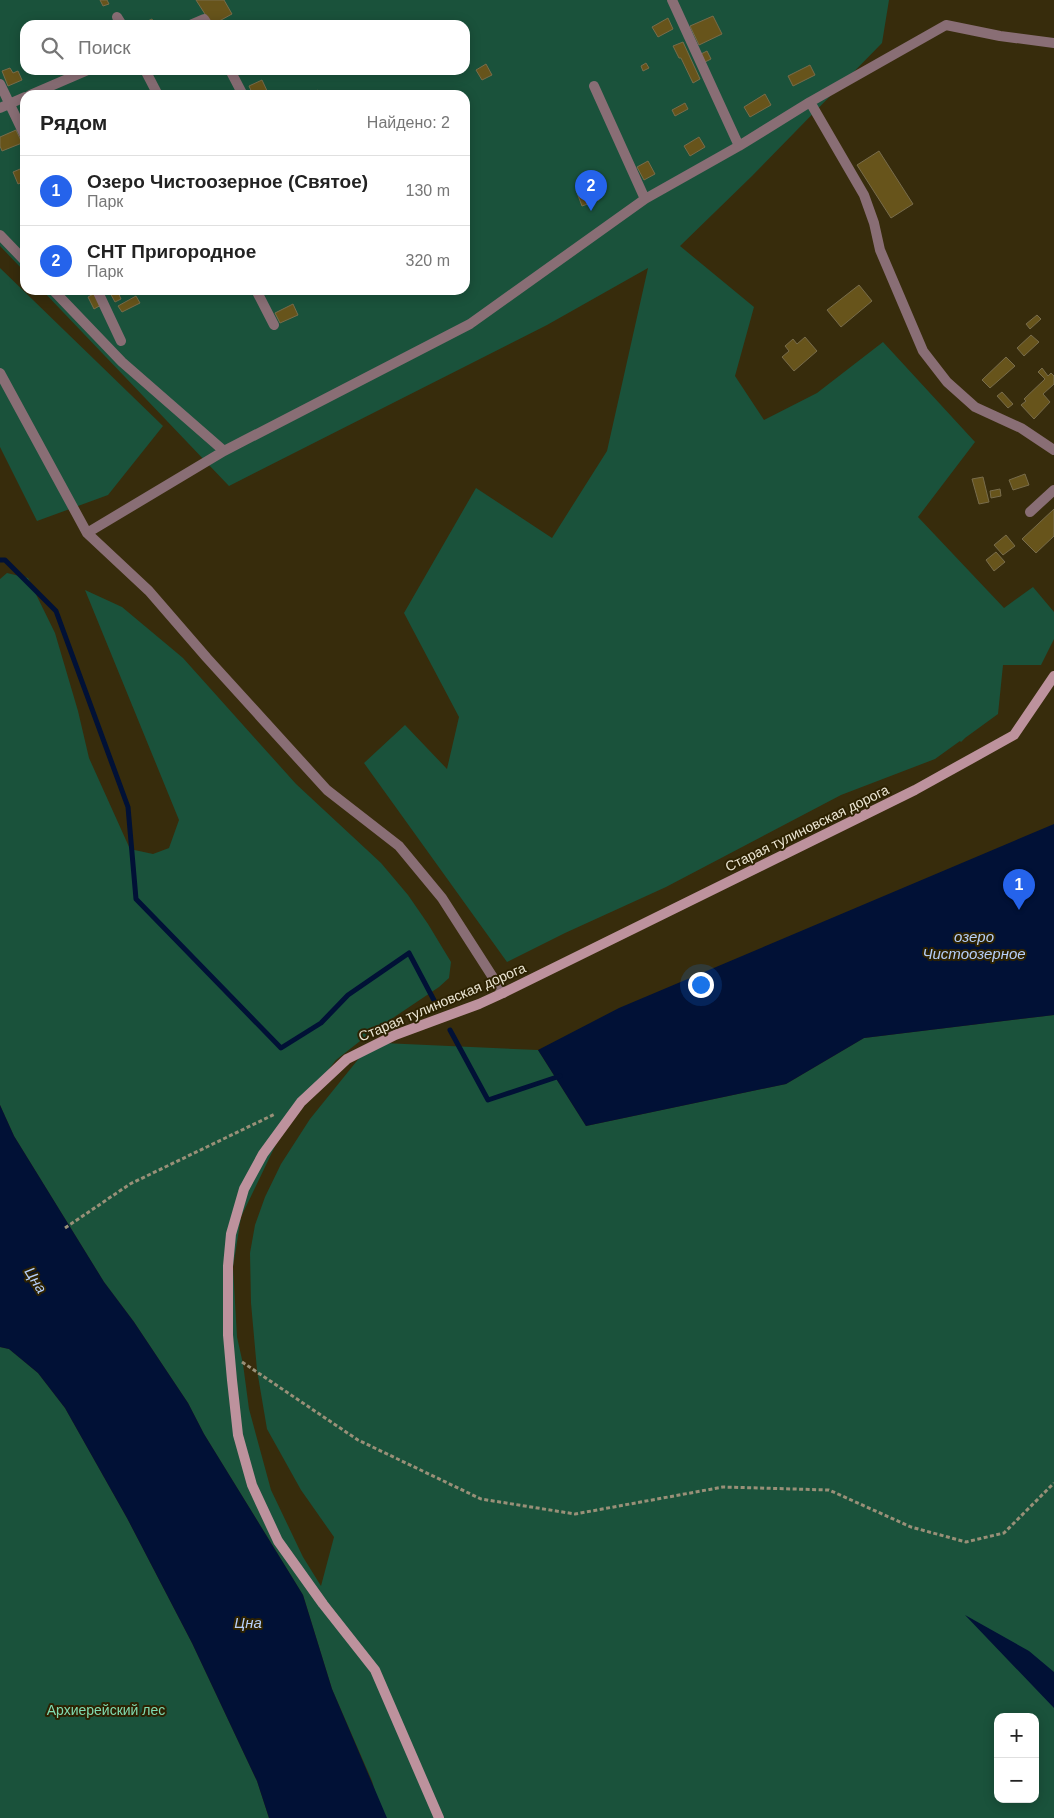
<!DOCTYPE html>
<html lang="ru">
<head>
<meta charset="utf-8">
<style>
  :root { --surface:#fff; --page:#f6f6f6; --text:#222; --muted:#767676; --line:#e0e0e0; --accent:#2563eb }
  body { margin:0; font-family:Helvetica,sans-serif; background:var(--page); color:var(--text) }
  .controls { position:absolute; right:15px; bottom:15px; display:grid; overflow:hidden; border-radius:10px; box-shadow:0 2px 12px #0003 }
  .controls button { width:45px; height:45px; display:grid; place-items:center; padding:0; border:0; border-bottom:1px solid var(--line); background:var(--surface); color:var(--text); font:25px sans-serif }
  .you { position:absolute; left:700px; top:984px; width:18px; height:18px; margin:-12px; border:4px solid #fff; border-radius:50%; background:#1a73e8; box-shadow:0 0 0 8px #1a73e833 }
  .badge { display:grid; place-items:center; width:32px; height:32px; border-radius:50%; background:var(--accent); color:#fff; font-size:16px; font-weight:700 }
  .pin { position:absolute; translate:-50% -41px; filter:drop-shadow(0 1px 2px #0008) }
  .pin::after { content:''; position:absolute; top:26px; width:18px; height:15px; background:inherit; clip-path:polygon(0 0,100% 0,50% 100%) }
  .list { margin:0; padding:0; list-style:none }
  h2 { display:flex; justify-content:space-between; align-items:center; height:65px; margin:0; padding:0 20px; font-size:21px }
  h2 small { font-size:16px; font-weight:400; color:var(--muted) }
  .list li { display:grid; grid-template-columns:32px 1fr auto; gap:15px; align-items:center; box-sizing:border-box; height:70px; padding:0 20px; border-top:1px solid var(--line) }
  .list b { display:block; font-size:19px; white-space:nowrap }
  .list p { margin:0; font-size:16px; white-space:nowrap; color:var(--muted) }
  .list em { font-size:16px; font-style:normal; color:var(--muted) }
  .icon { flex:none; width:28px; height:28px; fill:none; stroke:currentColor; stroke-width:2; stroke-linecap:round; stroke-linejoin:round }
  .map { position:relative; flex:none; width:1054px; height:1818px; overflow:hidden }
  .search { position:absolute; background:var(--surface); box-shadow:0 2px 12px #0003; left:20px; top:20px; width:450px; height:55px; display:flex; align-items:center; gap:12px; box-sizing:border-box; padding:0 18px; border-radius:15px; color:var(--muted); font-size:19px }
  .panel { position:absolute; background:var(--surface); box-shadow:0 2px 12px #0003; left:20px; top:90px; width:450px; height:205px; border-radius:15px }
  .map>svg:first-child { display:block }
  .green { fill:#1a523b; fill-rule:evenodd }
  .water { fill:#011136 }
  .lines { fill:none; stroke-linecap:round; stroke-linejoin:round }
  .stream { stroke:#011136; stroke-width:5 }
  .building { fill:#67541b; stroke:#786c4b }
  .path { stroke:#999078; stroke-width:3; stroke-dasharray:4 2.5; stroke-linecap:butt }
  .lane { stroke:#896e75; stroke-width:10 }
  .secondary { stroke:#bd929d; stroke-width:10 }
  .labels { text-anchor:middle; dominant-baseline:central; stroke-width:4; stroke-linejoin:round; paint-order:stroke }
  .street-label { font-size:14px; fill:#ece6d4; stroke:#2d2202 }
  .park-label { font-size:14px; fill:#80dcb2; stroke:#2d2202 }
  .water-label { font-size:15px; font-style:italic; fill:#b6cff9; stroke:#2d2202 }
</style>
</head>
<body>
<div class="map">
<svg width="1054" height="1818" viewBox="0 0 1054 1818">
  <rect width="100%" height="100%" fill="#372c0c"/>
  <path class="green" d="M0 0H889L882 43 752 176 680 246 754 307 735 376 764 420 817 393 883 342 975 442 918 517 1004 608 1033 587 1054 612V639L1041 665H1003L998 714 965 738 961 742 960 741 935 759 841 795 666 887 565 933 507 962 364 763 405 725 447 769 459 717 404 613 476 488 552 538 607 451 648 268 547 325 229 486 42 290H465V95H25V272L0 246ZM25 25H465V70H25Z
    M0 268 163 426 108 495 37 521 0 447Z
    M7 573 28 578 55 633 78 711 89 758 130 849 153 854 169 848 179 820 85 590 122 607 183 658 296 784 381 863 408 895 428 924 451 962 449 978 439 987 369 1034 336 1060 314 1088 277 1142 241 1217 233 1267 237 1337 243 1364 249 1409 271 1490 303 1557 321 1586 334 1537 301 1490 267 1429 257 1370 251 1303 250 1253 255 1225 265 1197 281 1164 310 1119 356 1062 362 1055 383 1043 538 1050 586 1126 786 1084 864 1038 1054 1015V1818H383L372 1781 332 1689 303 1595 204 1434 188 1403 134 1322 104 1282 14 1136 0 1105V579ZM998 1717H1035V1799H998Z
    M0 1347 9 1349 38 1373 65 1408 127 1518 192 1643 257 1781 269 1818H0Z"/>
  <path class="water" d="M1054 824V1015L864 1038 786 1084 586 1126 538 1050 619 1008Z
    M0 1105 14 1136 104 1282 134 1322 188 1403 204 1434 303 1595 332 1689 387 1818H269L257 1781 192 1643 127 1518 65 1408 38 1373 9 1349 0 1347Z
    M965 1615 1029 1651 1054 1672V1708Z"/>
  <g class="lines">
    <path class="stream" d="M0 560H5L56 611 128 807 136 899 281 1048 321 1023 348 995 409 953 436 1004
      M450 1030 488 1100 560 1076"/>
  </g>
  <path class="building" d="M100 0H107L109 4 103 6Z
    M196 0H224L232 14 212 25Z
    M713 16 722 34 699 45 690 26Z
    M668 18 673 29 658 37 652 27Z
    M152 19 155 25H139Z
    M683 42 700 79 693 83 681 58H679L673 46Z
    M707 51 711 59 705 62 701 54Z
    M646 63 649 68 643 71 641 66Z
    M486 64 492 75 482 80 476 70Z
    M810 65 815 75 793 86 788 76Z
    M10 68 13 73 18 71 22 80 8 86 2 71Z
    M262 80 269 95H253L249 86Z
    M318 90 322 95H310Z
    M230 91 231 95H219Z
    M765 94 771 105 750 117 744 107Z
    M685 103 688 109 675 116 672 110Z
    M16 130 22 143 2 151 0 146V137Z
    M699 137 705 147 690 156 684 146Z
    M879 151 913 204 891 218 857 165Z
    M648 161 655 174 644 180 637 167Z
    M25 167V181L18 184 13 172Z
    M588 186 591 194 596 192 599 200 582 206 576 190Z
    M859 285 872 301 841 327 827 310Z
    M111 290H117L121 299 115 302 109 291Z
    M97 292 103 304 94 309 88 297Z
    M136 296 140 303 122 312 118 306Z
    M293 304 298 315 280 323 275 313Z
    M1037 315 1041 319 1030 329 1026 324Z
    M1031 335 1039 342 1024 356 1017 348Z
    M805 337 817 351 794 371 782 357 789 351 785 346 793 339 797 344Z
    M1006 357 1015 366 990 388 982 380Z
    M1042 368 1048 376 1051 373 1054 376V384L1043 394 1050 402 1034 419 1021 405 1026 401 1024 399 1045 379 1038 372Z
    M1002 392 1013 404 1008 408 997 396Z
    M1025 474 1029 485 1013 490 1009 480Z
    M983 477 989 502 979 504 972 479Z
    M1000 489 1001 496 991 498 990 491Z
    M1054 509V536L1036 553 1022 539Z
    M1006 535 1015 546 1003 555 994 545Z
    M996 552 1005 562 994 571 986 560Z"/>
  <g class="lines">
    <path class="path" d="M65 1228 130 1184 275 1114
      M242 1362 358 1440 481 1499 575 1514 723 1487 829 1490 911 1527 966 1542 1004 1533 1054 1483"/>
    <path class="lane" d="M672 0 739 146
      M117 17 122 25
      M190 25 204 19 208 25
      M145 70 158 95
      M230 70 243 95
      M0 84 25 136
      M594 86 645 199
      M30 95 88 70
      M810 102 864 195 874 223 880 250 923 351 947 382 975 407 1021 428 1054 450
      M0 108 25 97
      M0 235 25 261
      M53 290 122 362 224 451 470 324 645 199 739 146 810 102 946 25 1000 36 1054 43
      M97 290 121 341
      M256 290 274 325
      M0 373 87 533 149 591 207 658 327 790 399 846 442 898 503 993
      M1030 512 1054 490
      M87 533 224 451"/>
    <path class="secondary" d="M439 1818 375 1670 323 1604 278 1541 252 1485 238 1435 232 1380 228 1335V1266L231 1234 244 1189 263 1154 301 1102 347 1059 395 1035 479 1004 503 993 915 790 1014 735 1054 676"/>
  </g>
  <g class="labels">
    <g class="street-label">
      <text transform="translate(807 828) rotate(-26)">Старая тулиновская дорога</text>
      <text transform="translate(442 1002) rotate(-23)">Старая тулиновская дорога</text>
    </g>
    <g class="park-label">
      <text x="106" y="1710">Архиерейский лес</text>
    </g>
    <g class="water-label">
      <text x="974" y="936">озеро<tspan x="974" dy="17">Чистоозерное</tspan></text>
      <text transform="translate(36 1280) rotate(58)">Цна</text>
      <text x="248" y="1622">Цна</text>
    </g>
  </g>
</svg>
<div class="controls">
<button>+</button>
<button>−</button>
</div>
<div class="you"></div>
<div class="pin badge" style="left:1019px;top:910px">1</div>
<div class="pin badge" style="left:591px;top:211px">2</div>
<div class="search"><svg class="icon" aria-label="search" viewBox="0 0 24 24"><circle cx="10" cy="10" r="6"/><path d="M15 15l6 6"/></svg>Поиск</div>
<section class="panel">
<h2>Рядом<small>Найдено: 2</small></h2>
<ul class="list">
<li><span class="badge">1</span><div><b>Озеро Чистоозерное (Святое)</b><p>Парк</p></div><em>130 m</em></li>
<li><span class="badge">2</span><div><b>СНТ Пригородное</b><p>Парк</p></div><em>320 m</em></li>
</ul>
</section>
</div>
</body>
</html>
